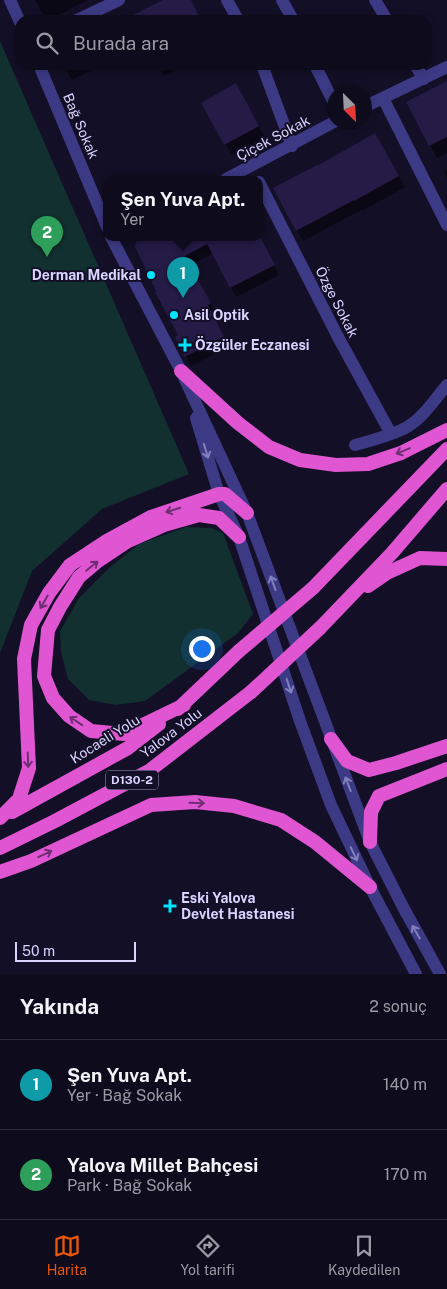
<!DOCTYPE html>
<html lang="tr">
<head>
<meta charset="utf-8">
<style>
  :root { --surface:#0e0b1c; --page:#171425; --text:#f1f3f6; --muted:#9b9ba3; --line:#2e2b3b; --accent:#ea580c }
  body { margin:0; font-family:"Public Sans",sans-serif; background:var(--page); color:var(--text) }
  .compass { position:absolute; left:327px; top:85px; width:45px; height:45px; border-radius:50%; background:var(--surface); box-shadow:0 2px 8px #0003; rotate:156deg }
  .scale { position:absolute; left:15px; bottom:12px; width:121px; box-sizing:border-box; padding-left:5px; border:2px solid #d9d4ff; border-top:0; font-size:14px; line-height:18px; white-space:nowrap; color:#d9d4ff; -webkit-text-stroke:4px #130f26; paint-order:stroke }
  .you { position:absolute; left:201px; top:648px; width:18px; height:18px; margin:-12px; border:4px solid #fff; border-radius:50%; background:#1a73e8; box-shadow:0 0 0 8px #1a73e833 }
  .badge { display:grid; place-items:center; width:32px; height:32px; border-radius:50%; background:var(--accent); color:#fff; font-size:16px; font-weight:700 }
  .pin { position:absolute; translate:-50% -41px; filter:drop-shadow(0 1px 2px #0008) }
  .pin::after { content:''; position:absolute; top:26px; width:18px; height:15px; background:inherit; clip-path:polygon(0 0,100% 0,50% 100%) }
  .popup { position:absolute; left:103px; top:176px; width:160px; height:65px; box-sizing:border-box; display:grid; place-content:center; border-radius:10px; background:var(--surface); filter:drop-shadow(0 1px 4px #0005); font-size:16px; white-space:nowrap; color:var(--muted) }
  .popup b { font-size:19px; color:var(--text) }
  .popup::after { content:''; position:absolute; left:50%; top:100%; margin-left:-10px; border:10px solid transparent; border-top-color:var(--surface) }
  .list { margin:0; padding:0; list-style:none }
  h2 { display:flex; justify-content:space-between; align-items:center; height:65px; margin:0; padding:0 20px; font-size:21px }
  h2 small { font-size:16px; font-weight:400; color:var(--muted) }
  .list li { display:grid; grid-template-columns:32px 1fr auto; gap:15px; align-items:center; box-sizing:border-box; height:90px; padding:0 20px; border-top:1px solid var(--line) }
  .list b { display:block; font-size:19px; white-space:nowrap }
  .list p { margin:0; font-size:16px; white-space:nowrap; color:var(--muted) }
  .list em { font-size:16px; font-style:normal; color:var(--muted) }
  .icon { flex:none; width:28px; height:28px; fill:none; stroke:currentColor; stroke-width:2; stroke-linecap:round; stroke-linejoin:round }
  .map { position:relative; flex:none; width:447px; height:974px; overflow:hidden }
  .search { position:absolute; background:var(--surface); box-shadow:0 2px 8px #0003; left:15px; right:15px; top:15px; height:55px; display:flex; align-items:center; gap:12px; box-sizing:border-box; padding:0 18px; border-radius:15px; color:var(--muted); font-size:19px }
  .sheet { height:245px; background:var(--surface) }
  nav { display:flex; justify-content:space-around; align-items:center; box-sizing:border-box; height:70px; border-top:1px solid var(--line); background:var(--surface); font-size:14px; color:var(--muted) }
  nav a { display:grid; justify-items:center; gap:2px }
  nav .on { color:var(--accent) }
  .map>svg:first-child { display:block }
  .green { fill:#12302f }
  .shadow { fill:#0007 }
  .building { fill:#241b47 }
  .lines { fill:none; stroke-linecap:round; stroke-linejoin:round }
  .minor { stroke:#3d3a85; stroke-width:12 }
  .trunk { stroke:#e055d1; stroke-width:14 }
  .trunk-bridge { stroke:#e055d1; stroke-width:14 }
  .oneway { stroke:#837fbc }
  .oneway2 { stroke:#6f2e73 }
  .poi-dot { fill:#00e5ff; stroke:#130f26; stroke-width:2 }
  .labels { text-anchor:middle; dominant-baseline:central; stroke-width:4; stroke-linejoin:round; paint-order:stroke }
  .shield { fill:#130f26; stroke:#9e99be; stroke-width:1 }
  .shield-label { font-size:12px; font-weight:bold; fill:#d9d4ff }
  .street-label { font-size:14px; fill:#d9d4ff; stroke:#130f26 }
  .poi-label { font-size:14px; font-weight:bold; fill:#d9d4ff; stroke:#130f26; text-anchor:start }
</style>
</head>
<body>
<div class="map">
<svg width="447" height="974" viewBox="0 0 447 974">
  <rect width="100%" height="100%" fill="#130f26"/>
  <path class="green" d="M0 41 189 474 102 509 32 571 0 653Z
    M186 527 211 528 223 533 253 614 238 633 145 701 116 705 89 700 68 679 61 652 60 631 79 598 110 567 139 544Z"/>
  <path class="shadow" d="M35 0H88L48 20H46Z
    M64 65H102L72 80Z
    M160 65H185L164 76 158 66Z
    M447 81V153L437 158 430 145Z
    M235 85 265 137 232 155 202 103Z
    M375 135 405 187 362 211 361 210 303 241 297 230 317 168Z
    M447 169V178L444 171Z
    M259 235 279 275 236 297 213 253 190 266 216 314 213 315 229 347 191 366 186 356 180 336 158 292 138 241 142 237H259Z"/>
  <path class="building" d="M163 0H191L201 20H123Z
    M447 81V137L429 146 406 102Z
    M236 83 259 126 224 145 201 103Z
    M375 133 399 176 354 201V200L296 231 273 188 317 165V166Z
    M259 235 275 265 230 288 207 244 185 256 211 303 208 305 224 337 184 357 175 337 178 335 155 292 156 291 135 247 137 240 141 237H259Z"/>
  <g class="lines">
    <path class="minor" d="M10 0 20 22
      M227 0 238 20
      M282 0 293 20
      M375 0 387 20
      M77 20 119 0
      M39 65 107 227
      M262 65 292 146
      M315 65 334 103
      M415 65 424 79
      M383 98 447 225
      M364 107 447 67
      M226 179 334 122
      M259 182 338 337 391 434
      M111 237 181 371 247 513 370 842 403 907 440 974
      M196 418 219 494 239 537 300 721 331 805 370 887 416 974
      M355 445C372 440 391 436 407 427 423 418 435 399 447 385"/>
    <path class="trunk" d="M181 371 238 423 269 447 300 460 336 465 368 464 401 453 447 430
      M368 586 387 573 420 558 447 559
      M313 588 447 449
      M320 628 392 553 447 489
      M184 705 124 734 91 731 69 716 53 698 44 676 48 630 60 607 79 577 98 561 128 541 164 525 199 515 219 518 239 537
      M178 709 239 651
      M331 739 347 761 369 770 396 763 447 746
      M12 812 128 748 159 724
      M0 818 19 799 29 768 24 659 31 625 49 593 70 565 105 542 151 517 219 494H225L247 513
      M370 842 371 812 379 796 447 769
      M0 848 55 821 149 771 251 692
      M0 872 31 861 151 805 195 802 234 806 281 820 315 842 370 887"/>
    <path class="trunk-bridge" d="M239 651 313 588
      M251 692 320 628"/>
  </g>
  <defs><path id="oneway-shaft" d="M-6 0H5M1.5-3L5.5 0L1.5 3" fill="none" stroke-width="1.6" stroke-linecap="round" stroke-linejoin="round" transform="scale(1.25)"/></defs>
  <g class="oneway">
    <use href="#oneway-shaft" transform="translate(206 451) rotate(73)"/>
    <use href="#oneway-shaft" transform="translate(273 583) rotate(-110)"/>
    <use href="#oneway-shaft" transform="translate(289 686) rotate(72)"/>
    <use href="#oneway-shaft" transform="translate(348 784) rotate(-111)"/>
    <use href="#oneway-shaft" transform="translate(354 854) rotate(64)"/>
    <use href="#oneway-shaft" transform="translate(416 932) rotate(-120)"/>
  </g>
  <g class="oneway2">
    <use href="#oneway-shaft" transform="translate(403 451) rotate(158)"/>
    <use href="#oneway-shaft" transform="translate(173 510) rotate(162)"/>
    <use href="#oneway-shaft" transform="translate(92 566) rotate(-39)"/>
    <use href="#oneway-shaft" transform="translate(44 602) rotate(120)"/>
    <use href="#oneway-shaft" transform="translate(76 721) rotate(-146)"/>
    <use href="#oneway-shaft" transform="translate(28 760) rotate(88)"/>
    <use href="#oneway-shaft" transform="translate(197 803) rotate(2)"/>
    <use href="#oneway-shaft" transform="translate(45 854) rotate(-25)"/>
  </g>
  <g class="poi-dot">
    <circle cx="151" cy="275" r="5"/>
    <circle cx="174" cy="315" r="5"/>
    <path d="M182.5 337.5h5v5h5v5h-5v5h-5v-5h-5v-5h5z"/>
    <path d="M167.5 898.5h5v5h5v5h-5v5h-5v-5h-5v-5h5z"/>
  </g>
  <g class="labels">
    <rect class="shield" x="106" y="770.5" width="52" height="19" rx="4"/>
    <g class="shield-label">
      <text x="132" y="780">D130-2</text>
    </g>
    <g class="street-label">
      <text transform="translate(81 126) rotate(67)">Bağ Sokak</text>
      <text transform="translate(273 138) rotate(-28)">Çiçek Sokak</text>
      <text transform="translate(337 302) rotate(63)">Özge Sokak</text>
      <text transform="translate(171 733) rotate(-37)">Yalova Yolu</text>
      <text transform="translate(105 739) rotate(-32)">Kocaeli̇ Yolu</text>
    </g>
    <g class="poi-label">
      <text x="141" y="275" text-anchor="end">Derman Medikal</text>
      <text x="184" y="315">Asil Optik</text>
      <text x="195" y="345">Özgüler Eczanesi</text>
      <text x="181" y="898">Eski Yalova<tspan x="181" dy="16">Devlet Hastanesi</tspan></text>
    </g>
  </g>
</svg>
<svg class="compass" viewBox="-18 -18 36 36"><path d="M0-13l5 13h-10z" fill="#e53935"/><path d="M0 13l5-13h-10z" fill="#9b9ba3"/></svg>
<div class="scale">50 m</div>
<div class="you"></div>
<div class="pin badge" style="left:183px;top:298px;background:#0f9aa8">1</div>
<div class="popup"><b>Şen Yuva Apt.</b>Yer</div>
<div class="pin badge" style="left:47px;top:257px;background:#2e9e5b">2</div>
<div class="search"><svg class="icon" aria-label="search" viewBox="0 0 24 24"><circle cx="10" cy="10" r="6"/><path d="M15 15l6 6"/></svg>Burada ara</div>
</div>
<section class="sheet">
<h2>Yakında<small>2 sonuç</small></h2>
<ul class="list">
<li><span class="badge" style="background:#0f9aa8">1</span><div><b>Şen Yuva Apt.</b><p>Yer · Bağ Sokak</p></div><em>140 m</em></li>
<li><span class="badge" style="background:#2e9e5b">2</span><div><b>Yalova Millet Bahçesi</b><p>Park · Bağ Sokak</p></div><em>170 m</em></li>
</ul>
</section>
<nav>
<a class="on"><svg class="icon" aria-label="map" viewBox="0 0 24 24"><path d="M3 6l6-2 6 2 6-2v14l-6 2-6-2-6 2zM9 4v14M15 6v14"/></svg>Harita</a>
<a><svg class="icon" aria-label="directions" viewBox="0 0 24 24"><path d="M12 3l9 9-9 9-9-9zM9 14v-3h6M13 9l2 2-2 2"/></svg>Yol tarifi</a>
<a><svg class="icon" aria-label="saved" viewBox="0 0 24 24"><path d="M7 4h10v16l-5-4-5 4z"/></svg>Kaydedilen</a>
</nav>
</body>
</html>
